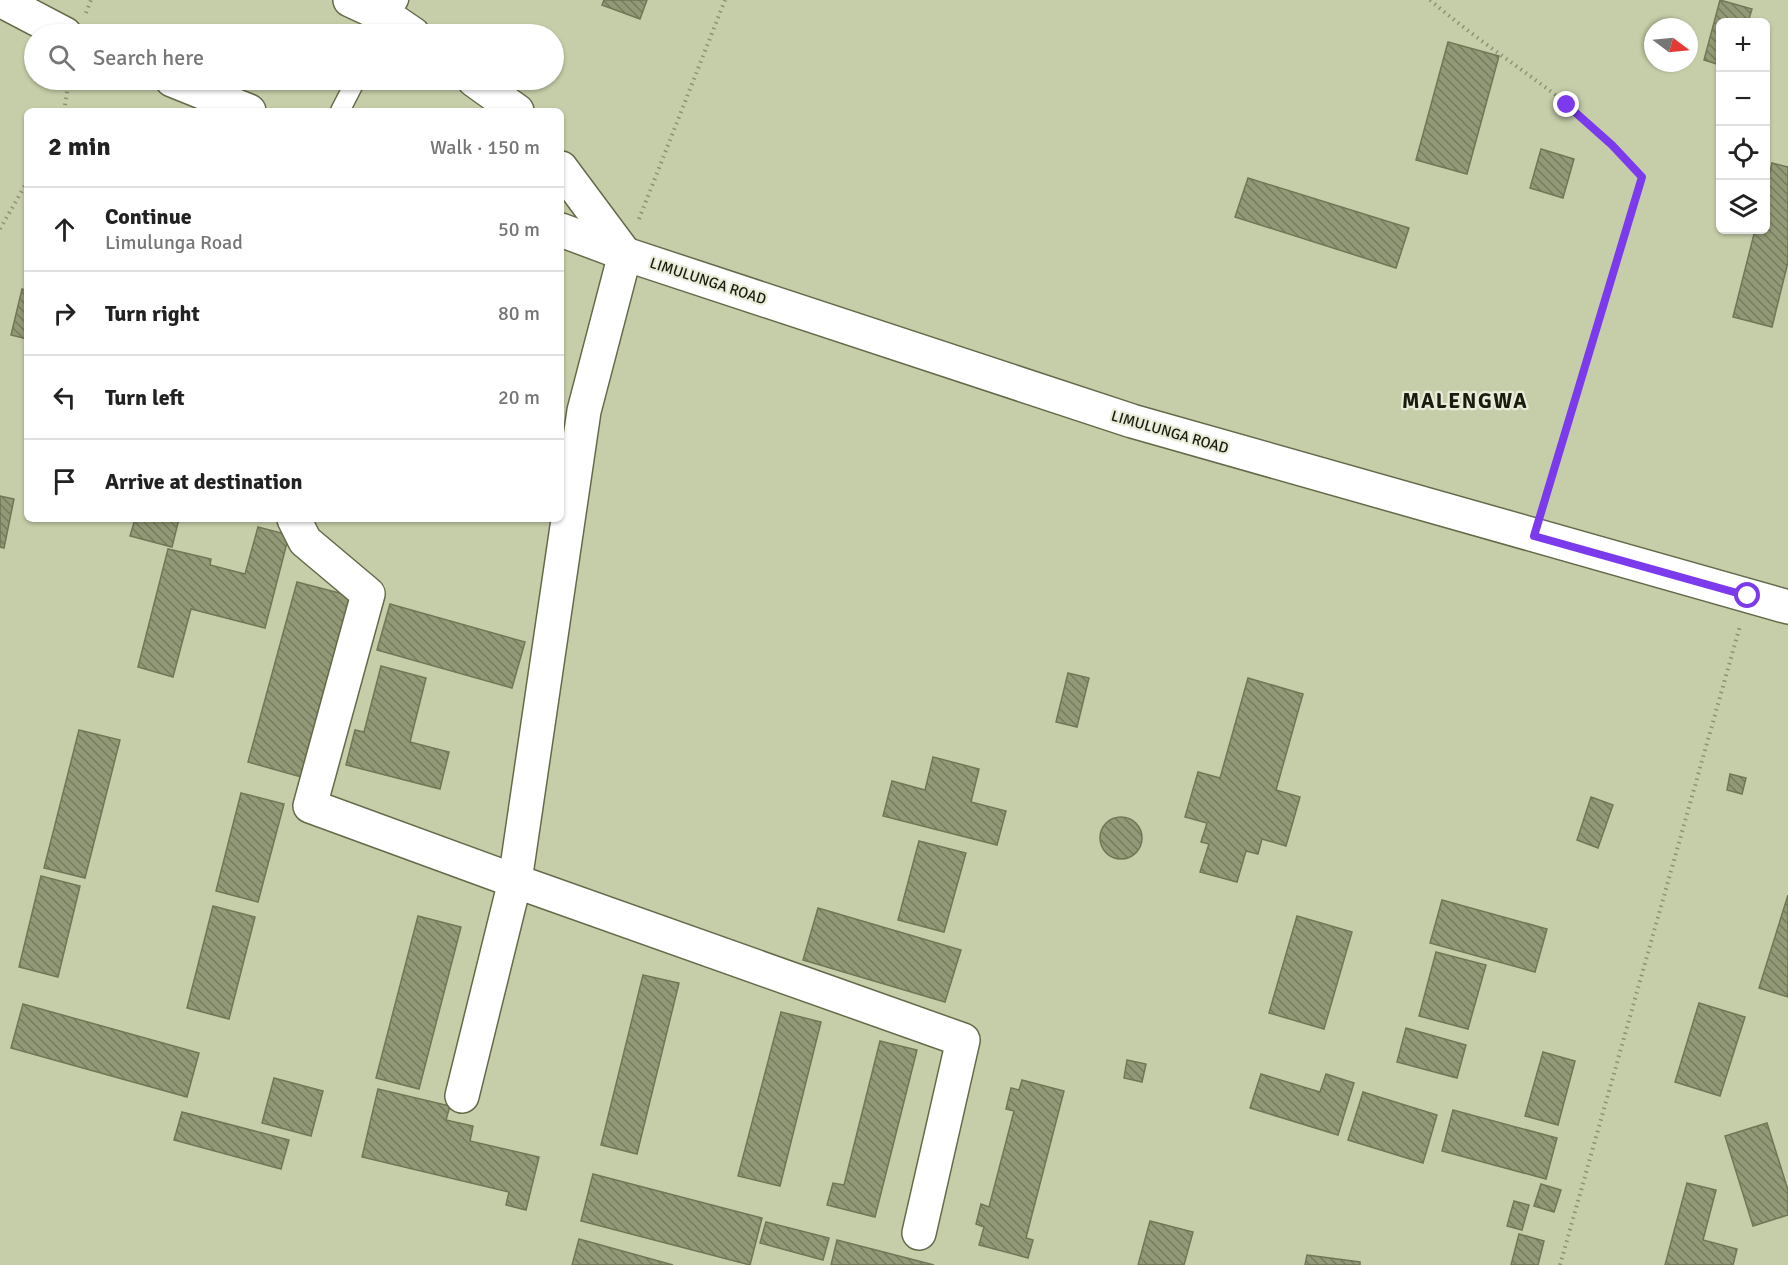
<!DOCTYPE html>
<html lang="en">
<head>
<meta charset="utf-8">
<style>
  :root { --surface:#fff; --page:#f6f6f6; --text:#222; --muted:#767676; --line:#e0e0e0 }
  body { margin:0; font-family:Signika,sans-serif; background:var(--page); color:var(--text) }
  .controls { position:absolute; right:18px; top:18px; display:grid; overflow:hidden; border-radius:9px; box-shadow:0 2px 4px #0004 }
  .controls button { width:54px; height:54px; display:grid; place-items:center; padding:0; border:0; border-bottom:2px solid var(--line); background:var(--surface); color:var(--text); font:30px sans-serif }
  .compass { position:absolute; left:1644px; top:18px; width:54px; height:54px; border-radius:50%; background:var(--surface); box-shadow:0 2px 4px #0004; rotate:106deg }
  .stop { position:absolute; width:18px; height:18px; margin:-14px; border:4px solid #7c3aed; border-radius:50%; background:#fff }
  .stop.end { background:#7c3aed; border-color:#fff; box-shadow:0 2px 6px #0008 }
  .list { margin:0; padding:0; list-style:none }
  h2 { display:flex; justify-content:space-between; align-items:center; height:78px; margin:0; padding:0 24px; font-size:26px }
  h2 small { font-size:20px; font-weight:400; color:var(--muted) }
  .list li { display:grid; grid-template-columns:39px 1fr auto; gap:18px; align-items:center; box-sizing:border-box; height:84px; padding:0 24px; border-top:2px solid var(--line) }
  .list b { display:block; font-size:22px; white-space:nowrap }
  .list p { margin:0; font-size:20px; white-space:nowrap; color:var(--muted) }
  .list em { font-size:20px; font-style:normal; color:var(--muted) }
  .icon { flex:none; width:33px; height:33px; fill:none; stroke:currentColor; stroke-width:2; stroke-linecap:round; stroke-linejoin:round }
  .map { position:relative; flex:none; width:1788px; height:1265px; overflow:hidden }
  .search { position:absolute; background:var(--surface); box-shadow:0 2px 4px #0004; left:24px; top:24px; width:540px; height:66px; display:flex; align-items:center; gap:15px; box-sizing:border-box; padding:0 21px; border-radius:33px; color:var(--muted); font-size:22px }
  .panel { position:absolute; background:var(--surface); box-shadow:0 2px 4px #0004; left:24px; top:108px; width:540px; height:414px; border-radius:9px }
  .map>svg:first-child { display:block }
  .building { fill:url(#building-back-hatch); stroke:#717755; stroke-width:1.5 }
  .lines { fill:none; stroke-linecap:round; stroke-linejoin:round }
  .service-casing { stroke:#646a49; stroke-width:21 }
  .minor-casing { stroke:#646a49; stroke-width:36 }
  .secondary-casing { stroke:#646a49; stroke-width:36 }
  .path { stroke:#8c9275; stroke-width:4; stroke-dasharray:1.5 4.5; stroke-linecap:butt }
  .service { stroke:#fff; stroke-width:18 }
  .minor { stroke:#fff; stroke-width:33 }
  .secondary { stroke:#fff; stroke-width:33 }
  .route { stroke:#7c3aed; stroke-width:8 }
  .labels { text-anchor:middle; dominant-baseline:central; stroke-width:4.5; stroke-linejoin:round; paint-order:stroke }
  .street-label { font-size:15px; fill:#1a1c0e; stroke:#e8ecd9 }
  .district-label { font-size:21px; font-weight:bold; letter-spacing:1.5px; fill:#1a1c0e; stroke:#e8ecd9 }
</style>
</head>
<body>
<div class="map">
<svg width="1788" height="1265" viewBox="0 0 1788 1265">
  <defs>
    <pattern id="building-back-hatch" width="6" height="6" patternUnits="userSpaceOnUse" patternTransform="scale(1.5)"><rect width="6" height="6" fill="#929976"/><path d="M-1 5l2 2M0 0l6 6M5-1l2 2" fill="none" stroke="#767c5f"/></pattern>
  </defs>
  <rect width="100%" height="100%" fill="#c6cea9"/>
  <path class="building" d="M604 0H647L640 19 602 5Z
    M1720 0 1752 9 1748 22H1720V65L1704 60Z
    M1448 42 1499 56 1467 174 1416 160Z
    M1541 149 1574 159 1563 198 1530 188Z
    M1772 163 1788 167V262L1772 327 1733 317 1755 230H1766V189Z
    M1248 178 1409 228 1396 268 1235 217Z
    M22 289 27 291V339L11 335Z
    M0 496 14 499 4 548 0 547Z
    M135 519H179L172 547 130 536Z
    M258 527 289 535 265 628 191 609 173 677 138 667 168 549 211 559 210 565 245 574Z
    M297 582 355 597 305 778 248 762Z
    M390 604 525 642 512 688 377 650Z
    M381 666 426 678 410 742 449 752 440 789 346 765 355 730 364 732Z
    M1068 673 1089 678 1077 727 1056 722Z
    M1248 678 1303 694 1276 790 1300 797 1286 846 1262 839 1258 854 1246 851 1237 882 1200 872 1209 844 1201 842 1207 823 1185 817 1198 772 1220 778Z
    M79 730 120 740 85 878 44 868Z
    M933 757 979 769 971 802 1006 811 997 845 883 816 892 781 925 790Z
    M1730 774 1746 778 1742 794 1727 790Z
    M241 793 284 804 258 902 216 891Z
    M1591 797 1613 805 1598 848 1577 840Z
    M1100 838a21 21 0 1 1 42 0a21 21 0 1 1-42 0Z
    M919 841 966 853 944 932 898 920Z
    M41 876 80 886 58 977 19 967Z
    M1788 895V997L1759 988Z
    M1442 900 1547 929 1535 972 1430 943Z
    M213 906 255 917 229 1019 187 1008Z
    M818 908 961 950 945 1002 803 960Z
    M418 916 461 927 419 1089 376 1078Z
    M1297 916 1352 932 1324 1029 1269 1013Z
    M1436 952 1486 965 1468 1029 1419 1016Z
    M643 975 679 983 637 1154 601 1145Z
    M1699 1003 1745 1017 1720 1096 1675 1082Z
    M23 1004 199 1053 187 1097 11 1048Z
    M781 1012 821 1022 780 1186 738 1176Z
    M1406 1028 1466 1045 1457 1078 1397 1062Z
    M880 1041 917 1050 875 1217 827 1205 833 1183 844 1185Z
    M1543 1052 1575 1061 1558 1125 1525 1116Z
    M1127 1060 1146 1064 1142 1082 1124 1078Z
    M1261 1074 1320 1092 1326 1074 1354 1083 1338 1135 1250 1108Z
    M274 1078 323 1091 311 1136 262 1123Z
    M1022 1080 1064 1091 1026 1238 1033 1240 1028 1258 979 1245 984 1227 976 1224 981 1204 989 1207 1014 1111 1006 1109 1011 1088 1019 1090Z
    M378 1089 450 1106 446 1120 473 1126 470 1141 539 1157 526 1210 506 1205 509 1192 362 1157Z
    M1363 1092 1437 1115 1423 1163 1348 1140Z
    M1453 1110 1557 1138 1546 1179 1442 1151Z
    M182 1112 289 1140 281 1169 174 1140Z
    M1767 1123 1788 1190V1215L1753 1226 1725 1136Z
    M593 1174 762 1218 750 1265 581 1221Z
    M1687 1183 1716 1190 1703 1240 1737 1249 1733 1265H1665Z
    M1541 1184 1561 1190 1554 1212 1534 1206Z
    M1514 1201 1529 1205 1522 1230 1507 1226Z
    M1150 1221 1193 1232 1184 1265H1138Z
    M766 1222 829 1238 823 1260 760 1243Z
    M1519 1234 1544 1241 1538 1265H1511Z
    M579 1239 673 1265H572Z
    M837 1240 934 1265H831Z
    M1307 1255 1360 1262V1265H1305Z"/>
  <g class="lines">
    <defs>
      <path id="service" d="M382 34 399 0
        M340 111 356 80"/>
      <path id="minor" d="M350 0 391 19 413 34
        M474 80 517 111
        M561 168 625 254 584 411 515 881 963 1040 919 1233
        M294 519 305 541 368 594 310 806 515 881 462 1096"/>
      <path id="secondary" d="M0 0 65 34
        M172 80 249 111
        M561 230 625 254 1132 421 1788 607"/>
    </defs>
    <use href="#service" class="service-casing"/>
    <use href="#minor" class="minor-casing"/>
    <use href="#secondary" class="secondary-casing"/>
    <path class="path" d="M1430 0C1473 37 1521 68 1566 103 1593 125 1618 151 1642 177L1543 505
      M86 13 91 0
      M64 111 69 80
      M639 219 725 0
      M0 229 27 182
      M1560 1265 1740 626"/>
    <use href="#service" class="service"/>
    <use href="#minor" class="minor"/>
    <use href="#secondary" class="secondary"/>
  </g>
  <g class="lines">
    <path class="route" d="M1567 105 1612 145 1642 177 1534 536 1748 596"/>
  </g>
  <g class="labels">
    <g class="street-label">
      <text transform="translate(708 281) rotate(18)">LIMULUNGA ROAD</text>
      <text transform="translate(1170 432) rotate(16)">LIMULUNGA ROAD</text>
    </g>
    <g class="district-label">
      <text x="1465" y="401">MALENGWA</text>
    </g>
  </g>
</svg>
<div class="controls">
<button>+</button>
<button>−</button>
<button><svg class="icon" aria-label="locate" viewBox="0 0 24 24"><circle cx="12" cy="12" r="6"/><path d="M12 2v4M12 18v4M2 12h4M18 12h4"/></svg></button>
<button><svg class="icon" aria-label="layers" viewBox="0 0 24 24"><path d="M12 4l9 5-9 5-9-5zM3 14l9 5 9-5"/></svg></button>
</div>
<svg class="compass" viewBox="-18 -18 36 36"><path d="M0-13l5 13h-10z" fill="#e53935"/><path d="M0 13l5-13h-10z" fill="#767676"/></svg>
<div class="stop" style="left:1748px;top:596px"></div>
<div class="stop end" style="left:1567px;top:105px"></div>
<div class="search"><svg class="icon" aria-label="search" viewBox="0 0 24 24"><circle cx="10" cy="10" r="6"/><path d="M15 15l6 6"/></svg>Search here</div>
<section class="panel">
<h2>2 min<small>Walk · 150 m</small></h2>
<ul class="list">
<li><svg class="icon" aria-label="ahead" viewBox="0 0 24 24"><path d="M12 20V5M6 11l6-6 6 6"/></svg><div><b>Continue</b><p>Limulunga Road</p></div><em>50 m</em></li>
<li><svg class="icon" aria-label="right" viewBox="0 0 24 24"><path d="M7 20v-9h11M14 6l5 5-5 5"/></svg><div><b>Turn right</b></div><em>80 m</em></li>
<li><svg class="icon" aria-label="left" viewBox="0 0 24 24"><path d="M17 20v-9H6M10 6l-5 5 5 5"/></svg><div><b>Turn left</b></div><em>20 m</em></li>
<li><svg class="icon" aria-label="arrive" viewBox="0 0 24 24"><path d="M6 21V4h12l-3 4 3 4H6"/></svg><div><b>Arrive at destination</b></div></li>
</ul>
</section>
</div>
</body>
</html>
